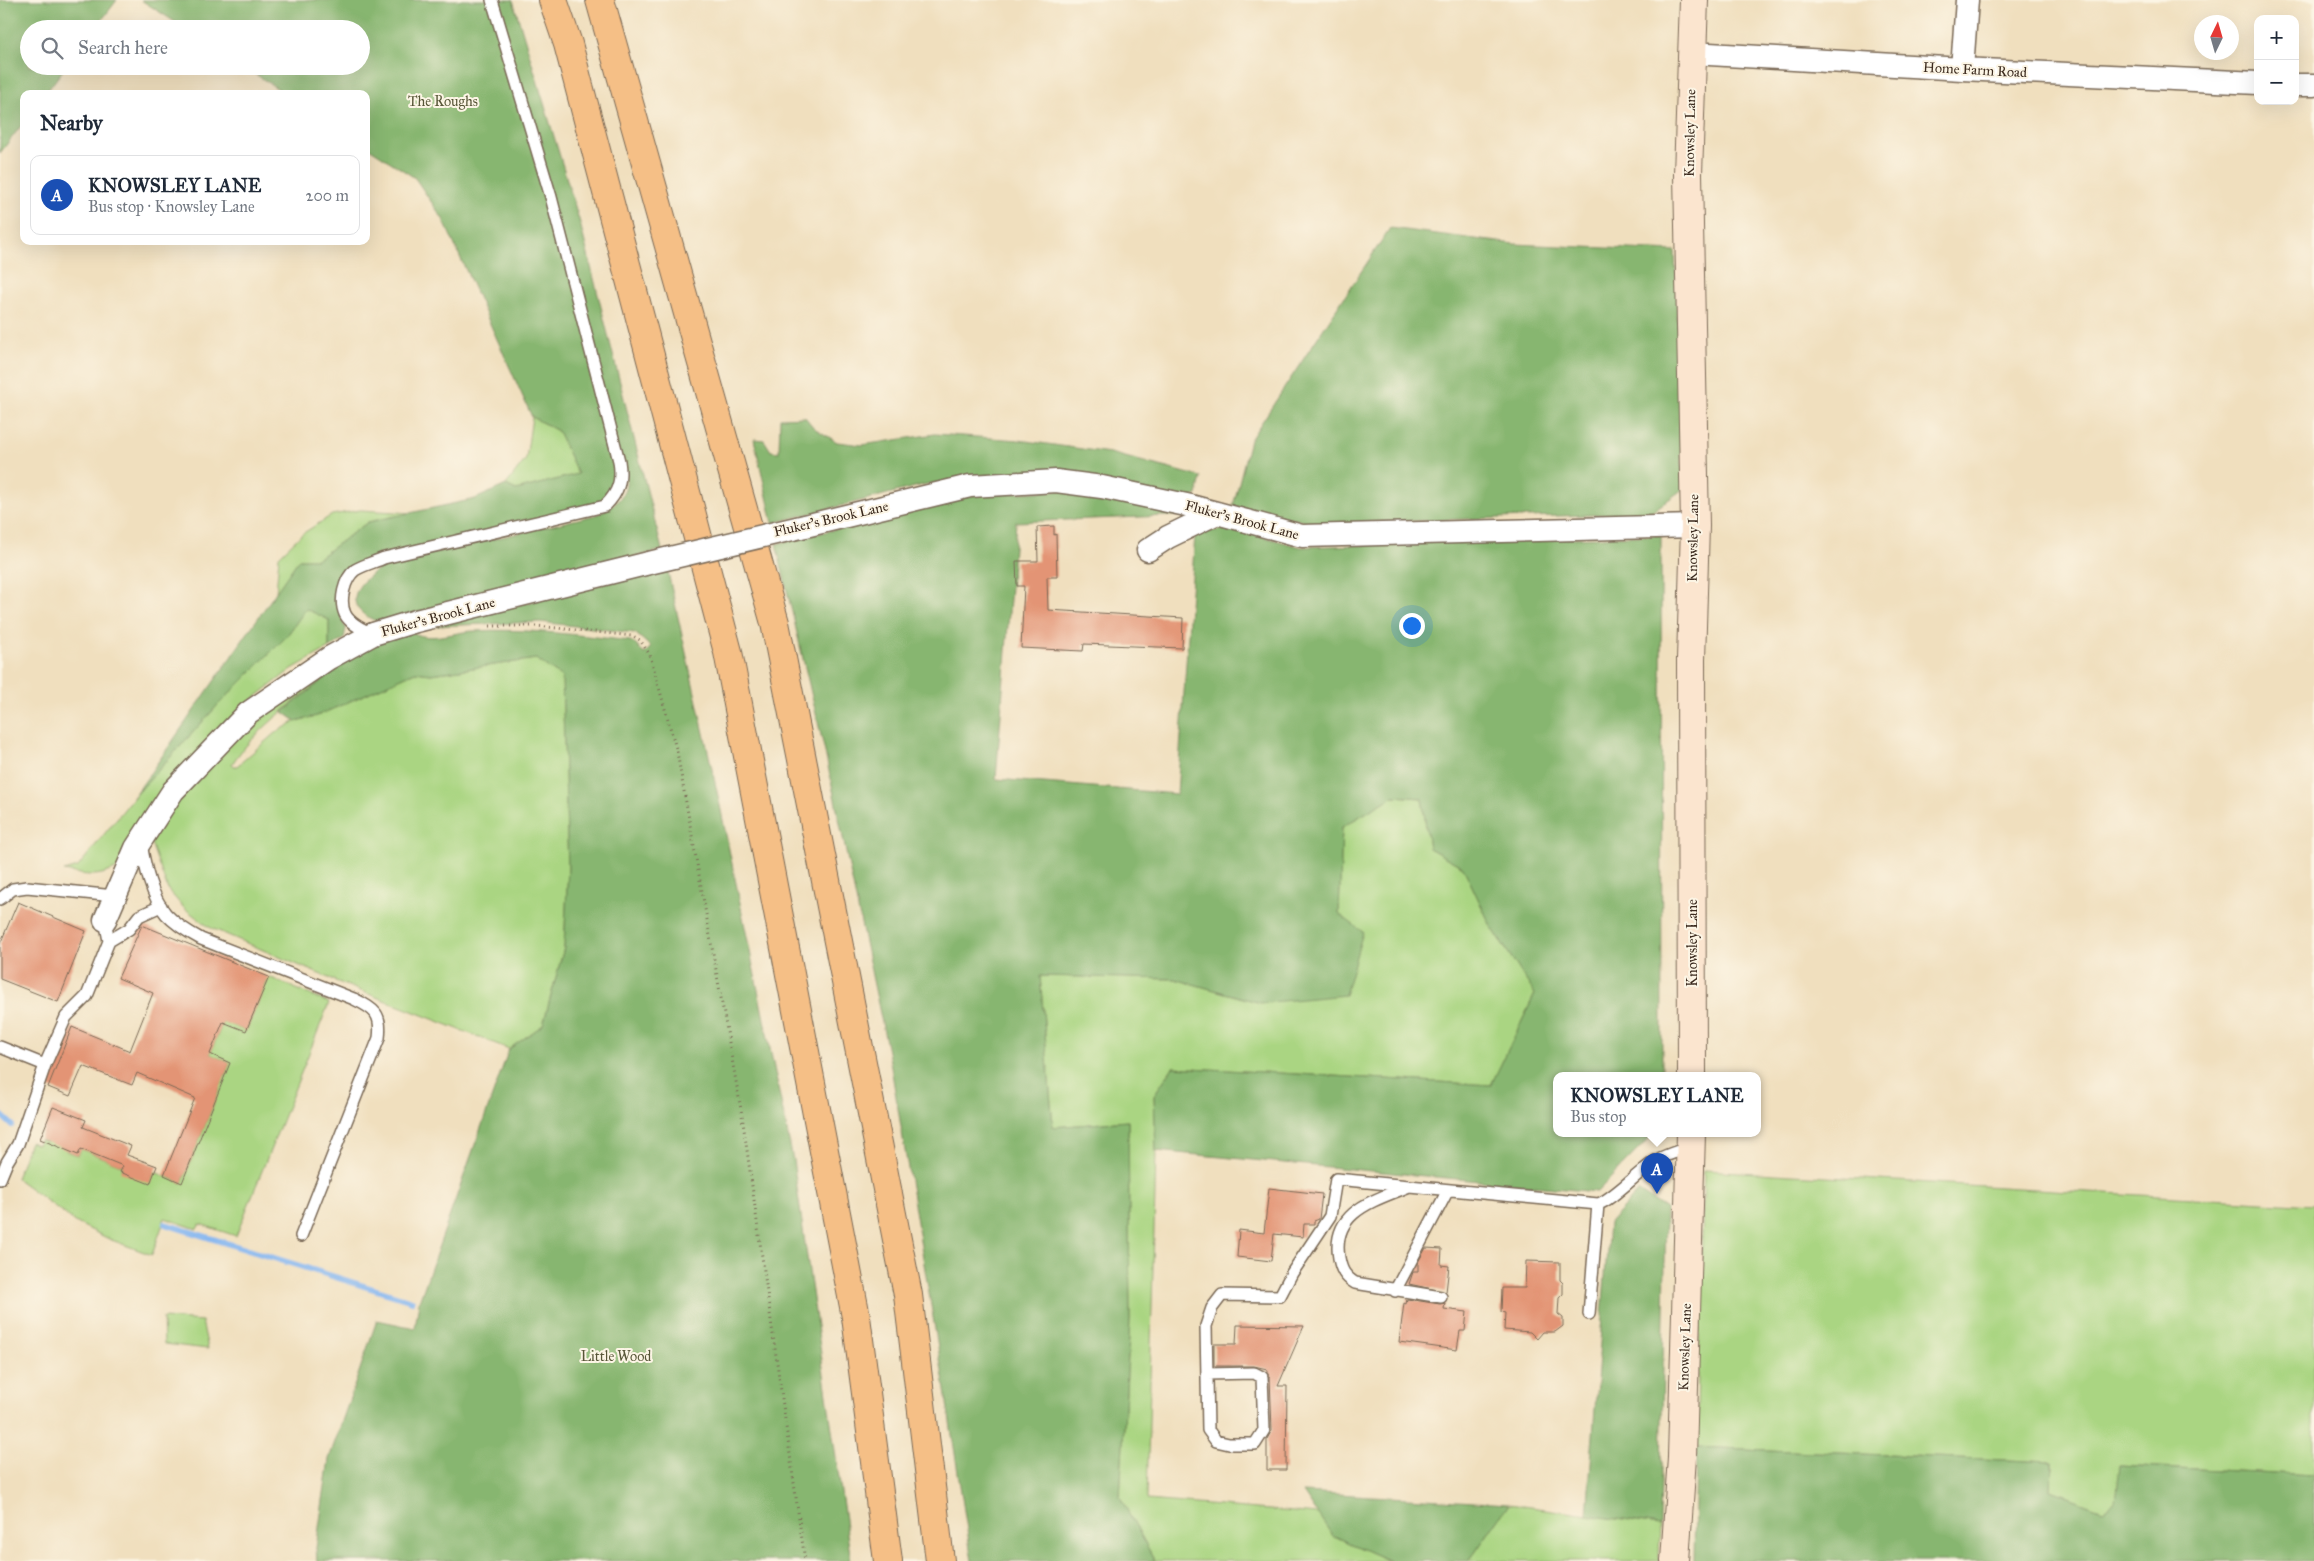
<!DOCTYPE html>
<html lang="en">
<head>
<meta charset="utf-8">
<style>
  :root { --surface:#fff; --page:#f2f2f3; --text:#1f2937; --muted:#747a83; --line:#e0e1e3; --accent:#c8321e }
  body { margin:0; font-family:"IM FELL Great Primer",serif; background:var(--page); color:var(--text) }
  .controls { position:absolute; right:15px; top:15px; display:grid; overflow:hidden; border-radius:10px; box-shadow:0 5px 20px #0002 }
  .controls button { width:45px; height:45px; display:grid; place-items:center; padding:0; border:0; border-bottom:1px solid var(--line); background:var(--surface); color:var(--text); font:25px sans-serif }
  .compass { position:absolute; left:2194px; top:15px; width:45px; height:45px; border-radius:50%; background:var(--surface); box-shadow:0 5px 20px #0002; rotate:5deg }
  .you { position:absolute; left:1411px; top:625px; width:18px; height:18px; margin:-12px; border:4px solid #fff; border-radius:50%; background:#1a73e8; box-shadow:0 0 0 8px #1a73e833 }
  .badge { display:grid; place-items:center; width:32px; height:32px; border-radius:50%; background:var(--accent); color:#fff; font-size:16px; font-weight:700 }
  .pin { position:absolute; translate:-50% -41px; filter:drop-shadow(0 1px 2px #0008) }
  .pin::after { content:''; position:absolute; top:26px; width:18px; height:15px; background:inherit; clip-path:polygon(0 0,100% 0,50% 100%) }
  .popup { position:absolute; left:1553px; top:1072px; width:208px; height:65px; box-sizing:border-box; display:grid; place-content:center; border-radius:10px; background:var(--surface); filter:drop-shadow(0 1px 4px #0005); font-size:16px; white-space:nowrap; color:var(--muted) }
  .popup b { font-size:19px; color:var(--text) }
  .popup::after { content:''; position:absolute; left:50%; top:100%; margin-left:-10px; border:10px solid transparent; border-top-color:var(--surface) }
  .list { margin:0; padding:0; list-style:none }
  h2 { display:flex; justify-content:space-between; align-items:center; height:65px; margin:0; padding:0 20px; font-size:21px }
  h2 small { font-size:16px; font-weight:400; color:var(--muted) }
  .list li { display:grid; grid-template-columns:32px 1fr auto; gap:15px; align-items:center; box-sizing:border-box; height:80px; margin:0 10px 10px; padding:0 10px; border:1px solid var(--line); border-radius:10px }
  .list b { display:block; font-size:19px; white-space:nowrap }
  .list p { margin:0; font-size:16px; white-space:nowrap; color:var(--muted) }
  .list em { font-size:16px; font-style:normal; color:var(--muted) }
  .icon { flex:none; width:28px; height:28px; fill:none; stroke:currentColor; stroke-width:2; stroke-linecap:round; stroke-linejoin:round }
  .map { position:relative; flex:none; width:2314px; height:1561px; overflow:hidden }
  .search { position:absolute; background:var(--surface); box-shadow:0 5px 20px #0002; left:20px; top:20px; width:350px; height:55px; display:flex; align-items:center; gap:12px; box-sizing:border-box; padding:0 18px; border-radius:28px; color:var(--muted); font-size:19px }
  .panel { position:absolute; background:var(--surface); box-shadow:0 5px 20px #0002; left:20px; top:90px; width:350px; height:155px; border-radius:10px }
  .map>svg:first-child { display:block }
  .green { fill:#aad582; stroke:#728050 }
  .forest { fill:#87b670; stroke:#617047 }
  .lines { fill:none; stroke-linecap:round; stroke-linejoin:round }
  .stream { stroke:#83b5f0; stroke-width:6 }
  .building { fill:#e39475 }
  .lane-casing { stroke:#7a6956; stroke-width:14 }
  .street-casing { stroke:#7a6956; stroke-width:25 }
  .secondary-casing { stroke:#7a6956; stroke-width:30 }
  .highway-casing { stroke:#7a6956; stroke-width:30 }
  .path { stroke:#7a6956; stroke-width:3; stroke-dasharray:1 4; stroke-linecap:butt }
  .lane { stroke:#fff; stroke-width:11 }
  .street { stroke:#fff; stroke-width:22 }
  .secondary { stroke:#fbe5cf; stroke-width:28 }
  .highway { stroke:#f5bf86; stroke-width:28 }
  .street-bridge-casing { stroke:#7a6956; stroke-width:25; stroke-linecap:butt }
  .street-bridge { stroke:#fff; stroke-width:22 }
  .labels { text-anchor:middle; dominant-baseline:central; stroke-width:4; stroke-linejoin:round; paint-order:stroke }
  .street-label { font-size:14px; fill:#3b2a1e; stroke:#fcf5e5 }
  .park-label { font-size:14px; fill:#575537; stroke:#fcf5e5 }
</style>
</head>
<body>
<div class="map">
<svg width="2314" height="1561" viewBox="0 0 2314 1561">
  <rect width="100%" height="100%" fill="#fcf5e5"/>
  <filter id="ink" filterUnits="userSpaceOnUse"><feTurbulence type="fractalNoise" baseFrequency=".02" numOctaves="2"/><feDisplacementMap in="SourceGraphic" scale="10" xChannelSelector="R" yChannelSelector="G"/><feConvolveMatrix kernelMatrix="1 2 1 2 8 2 1 2 1" color-interpolation-filters="sRGB"/></filter>
  <filter id="wash" filterUnits="userSpaceOnUse"><feTurbulence type="fractalNoise" baseFrequency=".0096" numOctaves="4" result="noise"/><feDisplacementMap in="SourceGraphic" scale="20" xChannelSelector="R" yChannelSelector="G"/><feGaussianBlur stdDeviation="1.12" result="paint"/><feColorMatrix in="noise" values="0 0 0 0 0 0 0 0 0 0 0 0 0 0 0 0 0 1.4 0 .05"/><feComposite in="paint" operator="in"/></filter>
  <g filter="url(#wash)">
    <rect width="100%" height="100%" fill="#f0dfbe"/>
    <path class="green" d="M532 417 558 431 578 474 516 490 506 485 526 459Z
      M360 510 413 513 368 522 317 559H299L276 593 279 556 302 534 332 515Z
      M306 608 329 620V648L292 669 244 706 119 867C98 879 86 875 64 871L78 867 133 798 216 707 286 637Z
      M536 659 562 677 568 868 564 948 543 1025 509 1049 338 982 209 927 184 908 168 890 151 843 173 806 239 731 337 661 340 665C310 689 252 732 232 764L234 766H237L275 733 296 721 317 716 415 672 431 674Z
      M1394 796 1422 798 1429 848 1463 867 1491 926 1535 994 1491 1085 1173 1067 1154 1095 1156 1151 1147 1500 1318 1514 1332 1535 1390 1561H1155L1120 1497 1130 1319 1128 1121 1053 1127 1040 976 1175 979 1261 1003 1339 914 1342 827Z
      M269 977 329 1003 236 1236 200 1224 197 1229 165 1218 152 1255 109 1239 77 1223 16 1178 30 1142 38 1145 40 1140 46 1142 47 1139 67 1147 66 1151 78 1155 81 1149 123 1166 121 1171 150 1183 155 1172 182 1183 230 1063 210 1054 223 1022 246 1031Z
      M1704 1170 2314 1205V1475L2120 1465 2115 1503 2103 1510 2051 1491 2052 1462 1696 1447Z
      M163 1318 202 1321 208 1349 164 1344Z
      M1509 1504 1660 1525 1659 1561H1469Z"/>
    <path class="forest" d="M0 0H117L95 29H29V66H66L45 94H24V122L0 153Z
      M141 0H513L580 223 662 550 379 622C333 606 362 574 392 563L595 515C610 509 629 497 626 477 626 472 621 466 619 462L613 492 600 504 362 561C357 564 350 568 346 572 337 582 338 619 346 628L344 639 329 648V620L306 609 286 637 216 707 133 798 299 559H317L368 522 475 499 506 485 516 490 578 474 558 431 532 417 443 219 415 178 366 146V94H286L243 66H361V29H186Z
      M1390 228 1514 244 1675 251 1683 489 1650 513 1317 524 1233 506 1250 440Z
      M805 417 814 428 837 442 862 445 935 434 1019 440 1110 453 1201 477 1197 495 1190 498 972 478 927 484 773 523 754 439 764 440 771 451 779 452 780 418Z
      M1071 490 1191 515 1016 522 996 779 1177 794 1195 534 1231 528 1301 547 1661 535 1662 1075H1557V1133H1654L1597 1192 1156 1151 1154 1095 1173 1067 1491 1085 1535 994 1491 926 1463 867 1429 848 1422 798 1394 796 1342 827 1339 914 1363 932 1345 995 1261 1003 1175 979 1040 976 1053 1127 1128 1121 1130 1319 1120 1497 1155 1561H972L941 1365 890 1061 825 752 776 544 974 495Z
      M667 568 718 796 793 1160 851 1561H317L316 1548 329 1459 377 1320 415 1328 419 1302 509 1049 543 1025 564 948 568 868 562 677 536 659 431 674 415 672 317 716 296 721 283 712 357 652 410 630C426 644 453 632 473 631 526 628 578 635 630 641L636 644 644 654 651 647 635 633 540 622 434 626Z
      M1639 1191 1666 1209 1660 1525 1587 1515 1609 1223Z
      M1696 1447 2052 1462 2051 1491 2103 1510 2115 1502 2119 1465 2314 1475V1561H1694Z
      M1303 1492 1509 1504 1469 1561H1390L1332 1535Z"/>
    <g class="lines">
      <path class="stream" d="M0 1114 12 1125
        M165 1224 412 1301"/>
    </g>
    <g id="blocks">
      <path class="building" d="M1054 526V535L1056 534 1057 577H1047L1048 610 1183 618 1182 648 1084 644 1083 651 1021 648 1024 586H1017L1016 561H1038L1037 527Z
        M18 902 86 931 58 1002 0 979V944Z
        M142 925 269 977 246 1031 223 1022 210 1054 230 1063 182 1183 164 1175 195 1098 137 1073 132 1085 83 1066 70 1096 48 1087 72 1027 130 1051 153 993 118 978Z
        M53 1107 86 1120 83 1127 131 1146 127 1155 157 1166 150 1184 120 1172 123 1166 81 1149 78 1155 40 1139Z
        M1269 1188 1322 1194 1319 1219 1314 1221V1224H1304L1303 1237 1274 1234 1271 1261 1237 1257 1239 1230 1264 1233Z
        M1426 1248 1442 1249 1441 1265 1449 1266 1446 1292 1409 1284 1413 1272H1418V1262Z
        M1526 1261 1560 1262V1280L1563 1283V1294L1559 1298 1558 1314 1563 1318V1326L1555 1332H1543L1537 1339 1530 1332 1504 1330 1505 1313 1501 1312 1502 1288H1525Z
        M1407 1299 1440 1304 1445 1303 1444 1309 1467 1312 1465 1331H1460L1457 1350 1399 1342 1404 1303 1406 1304Z
        M1237 1325 1304 1326 1278 1386H1287L1286 1470H1267V1439L1272 1430 1270 1377 1267 1369 1254 1366H1214V1344H1236Z"/>
    </g>
  </g>
  <g filter="url(#ink)">
    <use href="#blocks" fill-opacity="0" stroke="#7a6956" stroke-width="1"/>
    <g class="lines">
      <defs>
        <path id="lane" d="M373 634C363 630 350 624 345 614 339 601 344 579 355 570 363 565 375 562 384 558L605 506C619 492 622 480 619 461L551 197 492 0
          M141 844C145 866 151 896 166 914 176 925 188 932 201 939L354 999C375 1009 382 1014 379 1038L301 1236
          M0 899 13 889 27 887 114 896
          M109 941 129 929 139 916 161 906
          M0 1047 45 1065
          M0 1179 7 1162 18 1144 45 1065 66 1017 87 996 109 941 105 920
          M1407 1187C1373 1201 1331 1212 1339 1258 1341 1270 1345 1277 1355 1283L1441 1297
          M1395 1291 1448 1190
          M1589 1314 1598 1204
          M1207 1374 1254 1373 1262 1377 1264 1430 1255 1444H1229L1216 1441 1208 1430 1206 1326 1212 1308 1222 1295 1280 1296 1292 1273 1330 1216 1336 1179 1598 1204C1611 1201 1641 1169 1657 1160 1667 1154 1680 1151 1690 1147"/>
        <path id="street" d="M1692 53 1962 69 2258 83
          M1962 69 1967 0
          M2295 85H2314
          M805 526 970 486 1056 481 1102 487 1191 506 1302 536 1695 526
          M1148 550 1168 537 1217 513
          M105 920 136 848 173 791 248 713 329 658 373 634 416 621 649 563"/>
        <path id="secondary" d="M1692 1075 1691 660 1695 526 1688 174 1694 0
          M1675 1561 1682 1457 1691 1133"/>
        <path id="highway" d="M553 0 568 44 728 652 856 1317 888 1561
          M600 0 775 623 908 1295 940 1561"/>
      </defs>
      <use href="#lane" class="lane-casing"/>
      <use href="#street" class="street-casing"/>
      <use href="#secondary" class="secondary-casing"/>
      <use href="#highway" class="highway-casing"/>
      <path class="path" d="M490 626H537L633 636 640 640 650 655 677 752 742 1115 805 1561"/>
      <use href="#lane" class="lane"/>
      <use href="#street" class="street"/>
      <use href="#secondary" class="secondary"/>
      <use href="#highway" class="highway"/>
      <defs>
        <path id="street-bridge" d="M649 563 805 526"/>
      </defs>
      <use href="#street-bridge" class="street-bridge-casing"/>
      <use href="#street-bridge" class="street-bridge"/>
    </g>
  </g>
  <g class="labels">
    <g class="street-label">
      <text transform="translate(1975 70) rotate(3)">Home Farm Road</text>
      <text transform="translate(1690 133) rotate(-89)">Knowsley Lane</text>
      <text transform="translate(831 519) rotate(-13)">Fluker's Brook Lane</text>
      <text transform="translate(1242 520) rotate(15)">Fluker's Brook Lane</text>
      <text transform="translate(1693 538) rotate(-89)">Knowsley Lane</text>
      <text transform="translate(438 617) rotate(-15)">Fluker's Brook Lane</text>
      <text transform="translate(1692 943) rotate(-90)">Knowsley Lane</text>
      <text transform="translate(1685 1347) rotate(-88)">Knowsley Lane</text>
    </g>
    <g class="park-label">
      <text x="443" y="101">The Roughs</text>
      <text x="616" y="1356">Little Wood</text>
    </g>
  </g>
</svg>
<div class="controls">
<button>+</button>
<button>−</button>
</div>
<svg class="compass" viewBox="-18 -18 36 36"><path d="M0-13l5 13h-10z" fill="#e53935"/><path d="M0 13l5-13h-10z" fill="#747a83"/></svg>
<div class="you"></div>
<div class="pin badge" style="left:1657px;top:1194px;background:#1a4fb4">A</div>
<div class="popup"><b>KNOWSLEY LANE</b>Bus stop</div>
<div class="search"><svg class="icon" aria-label="search" viewBox="0 0 24 24"><circle cx="10" cy="10" r="6"/><path d="M15 15l6 6"/></svg>Search here</div>
<section class="panel">
<h2>Nearby<small></small></h2>
<ul class="list">
<li><span class="badge" style="background:#1a4fb4">A</span><div><b>KNOWSLEY LANE</b><p>Bus stop · Knowsley Lane</p></div><em>200 m</em></li>
</ul>
</section>
</div>
</body>
</html>
